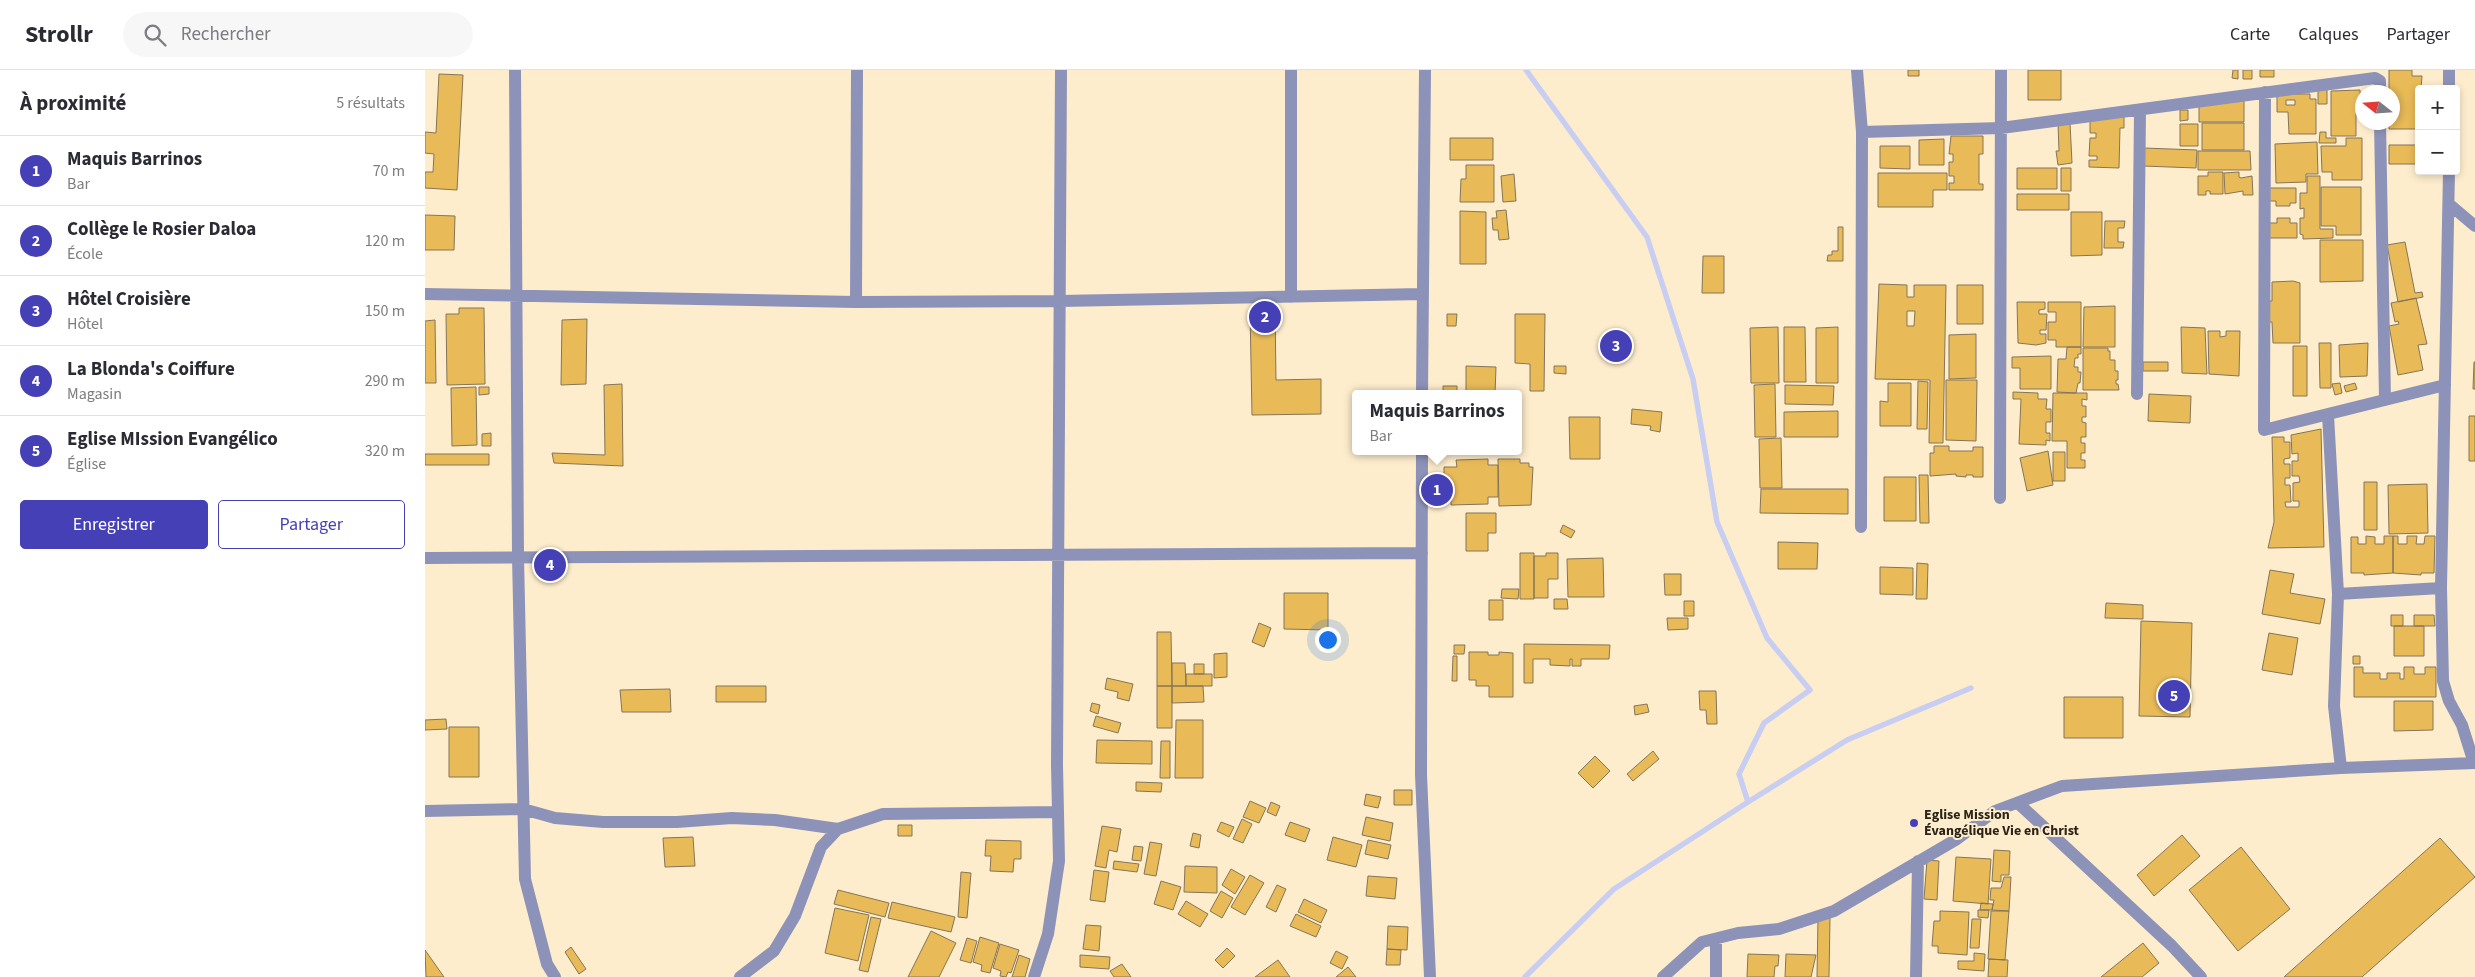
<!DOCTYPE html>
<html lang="fr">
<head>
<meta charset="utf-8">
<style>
  :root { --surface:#fff; --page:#f7f7f7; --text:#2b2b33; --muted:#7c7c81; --line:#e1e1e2; --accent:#4640b6 }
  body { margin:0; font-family:"Source Sans 3",sans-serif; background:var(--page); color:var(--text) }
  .controls { position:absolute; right:15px; top:15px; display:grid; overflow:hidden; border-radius:5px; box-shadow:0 2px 8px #0003 }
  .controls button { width:45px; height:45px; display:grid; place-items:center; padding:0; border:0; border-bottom:1px solid var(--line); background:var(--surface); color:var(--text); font:25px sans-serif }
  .compass { position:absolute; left:1930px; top:15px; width:45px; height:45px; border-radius:50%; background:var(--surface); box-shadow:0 2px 8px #0003; rotate:287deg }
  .you { position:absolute; left:902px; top:569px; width:18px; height:18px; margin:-12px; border:4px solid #fff; border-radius:50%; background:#1a73e8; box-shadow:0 0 0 8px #1a73e833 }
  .badge { display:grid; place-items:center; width:32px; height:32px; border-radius:50%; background:var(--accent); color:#fff; font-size:16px; font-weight:700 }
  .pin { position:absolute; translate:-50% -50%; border:2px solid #fff; box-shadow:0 1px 5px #0006 }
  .popup { position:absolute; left:927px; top:320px; width:170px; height:65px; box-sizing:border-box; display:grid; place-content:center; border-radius:5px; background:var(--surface); filter:drop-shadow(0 1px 4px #0005); font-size:16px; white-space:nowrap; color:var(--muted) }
  .popup b { font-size:19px; color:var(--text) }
  .popup::after { content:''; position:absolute; left:50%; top:100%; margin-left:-10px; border:10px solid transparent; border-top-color:var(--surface) }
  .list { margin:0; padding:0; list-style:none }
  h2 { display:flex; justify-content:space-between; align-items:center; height:65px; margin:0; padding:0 20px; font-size:21px }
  h2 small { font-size:16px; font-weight:400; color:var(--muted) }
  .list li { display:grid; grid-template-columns:32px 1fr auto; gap:15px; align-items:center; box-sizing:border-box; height:70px; padding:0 20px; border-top:1px solid var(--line) }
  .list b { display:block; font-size:19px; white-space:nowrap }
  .list p { margin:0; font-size:16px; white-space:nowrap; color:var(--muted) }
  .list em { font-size:16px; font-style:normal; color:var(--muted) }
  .actions { display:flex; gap:10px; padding:15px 20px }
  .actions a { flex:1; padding:11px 0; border:1px solid var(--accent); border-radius:5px; text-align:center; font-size:18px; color:var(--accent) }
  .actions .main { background:var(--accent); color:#fff }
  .icon { flex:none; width:28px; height:28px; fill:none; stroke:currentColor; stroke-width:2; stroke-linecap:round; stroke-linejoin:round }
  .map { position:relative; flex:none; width:2050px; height:907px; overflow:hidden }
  header { display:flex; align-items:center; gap:30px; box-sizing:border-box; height:70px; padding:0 25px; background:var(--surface); border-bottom:1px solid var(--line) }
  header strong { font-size:24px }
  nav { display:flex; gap:28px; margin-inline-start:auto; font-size:18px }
  .search { width:350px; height:45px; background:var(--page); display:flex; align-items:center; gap:12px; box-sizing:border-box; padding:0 18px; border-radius:28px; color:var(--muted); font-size:19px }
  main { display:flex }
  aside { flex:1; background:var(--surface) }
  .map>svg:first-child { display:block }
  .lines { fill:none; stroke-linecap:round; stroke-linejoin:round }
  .stream { stroke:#c8cef2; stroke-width:5.5 }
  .building { fill:#e9bb58; stroke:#847557; fill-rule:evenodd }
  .street { stroke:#8d92b9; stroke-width:12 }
  .poi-dot { fill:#4640b6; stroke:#feedcd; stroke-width:2 }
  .labels { text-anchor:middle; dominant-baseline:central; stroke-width:4; stroke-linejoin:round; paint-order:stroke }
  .poi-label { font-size:14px; font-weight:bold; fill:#2a2317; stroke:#feedcd; text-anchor:start }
</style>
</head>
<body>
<header>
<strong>Strollr</strong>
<div class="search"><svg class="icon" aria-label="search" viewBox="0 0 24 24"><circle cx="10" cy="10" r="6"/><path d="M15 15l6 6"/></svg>Rechercher</div>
<nav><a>Carte</a><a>Calques</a><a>Partager</a></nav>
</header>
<main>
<aside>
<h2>À proximité<small>5 résultats</small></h2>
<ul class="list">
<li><span class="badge">1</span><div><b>Maquis Barrinos</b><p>Bar</p></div><em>70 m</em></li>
<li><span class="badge">2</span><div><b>Collège le Rosier Daloa</b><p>École</p></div><em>120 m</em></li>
<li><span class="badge">3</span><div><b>Hôtel Croisière</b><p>Hôtel</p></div><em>150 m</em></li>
<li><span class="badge">4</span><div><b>La Blonda's Coiffure</b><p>Magasin</p></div><em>290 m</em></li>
<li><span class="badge">5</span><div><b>Eglise MIssion Evangélico</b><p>Église</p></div><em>320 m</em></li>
</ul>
<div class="actions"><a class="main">Enregistrer</a><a>Partager</a></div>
</aside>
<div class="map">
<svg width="2050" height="907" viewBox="0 0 2050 907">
  <rect width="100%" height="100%" fill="#feedcd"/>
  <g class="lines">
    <path class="stream" d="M1101 0 1222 167 1268 309 1292 452 1342 568 1385 620 1339 653 1314 704 1323 732
      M1100 907 1189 819 1323 732 1422 670 1546 618"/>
  </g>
  <path class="building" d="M1483 0H1494V6H1483Z
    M1603 0H1636V30H1603Z
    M1808 0H1813V9L1807 8Z
    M1818 0H1827V9H1818Z
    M1835 0H1849V7H1835Z
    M1964 0H1987V6H1997L1996 19H1994L1993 59H1964V52H1968V22H1964Z
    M14 4 38 5 32 120 0 118V102H8L9 84 0 83V62L11 63Z
    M1893 18H1902V34H1893Z
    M1935 20 1936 44H1931V66H1906V21Z
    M1852 24H1885V29H1891V64H1864L1863 42H1852ZM1861 30H1870V35H1861Z
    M1819 30V52H1774V36Z
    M1755 40H1763V50L1755 51Z
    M1699 44V58H1695L1694 98 1664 97V90H1672V86H1664L1665 68H1671V63H1665V49Z
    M1645 53 1647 93 1633 95 1631 81H1634L1633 54Z
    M1777 53H1819V80H1777Z
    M1755 54H1773V76H1755Z
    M1895 62H1901V68H1911V73H1894Z
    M1526 66H1558V84H1554V114H1558V120H1524V113H1529V106H1524V92H1528V84H1524Z
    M1025 68H1068V90H1025Z
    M1921 68H1937V110H1907V102H1897L1896 76H1921Z
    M1519 69V95H1494V70Z
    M1892 72 1893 104H1881V112L1851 113 1850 74Z
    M1964 75H1994V94H1964Z
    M1455 76H1485V99L1455 98Z
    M1719 78 1772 80 1771 98 1718 96Z
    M1773 81H1825L1826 100H1773Z
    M1041 95H1069V132H1035L1036 109H1041Z
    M1592 98H1632V119H1592Z
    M1636 98H1646V121H1636Z
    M1783 102H1798V124H1785V121H1781V125H1773V106H1783Z
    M1814 102V107L1816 108 1827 106 1828 125H1818V121L1800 124 1799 103Z
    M1453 103H1522V120H1508V137H1453Z
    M1089 104 1091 131 1078 132 1076 106Z
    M1882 106H1895V159H1908V168L1878 169V165L1875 164V148H1879V138L1875 139V123H1882Z
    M1896 117H1936V165H1911V156H1896Z
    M1844 118H1871V133H1865V136H1851V131H1844Z
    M1592 124H1644V140H1592Z
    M1081 140 1084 169 1074 170 1073 160H1068L1067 148H1072L1071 141Z
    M1035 141 1061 142V194H1035Z
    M1646 142H1677V185L1646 186Z
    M0 145 30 146 29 180H0Z
    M1852 148H1865V153H1872V168H1844V153H1852Z
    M1680 151H1700L1699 158H1693V172H1699L1698 178H1679Z
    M1413 157H1418V191H1402L1403 185H1407V181H1413Z
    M1895 170H1938V211L1895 212Z
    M1980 172 1990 223 1997 222 1998 227 1973 232 1962 175Z
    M1278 186H1299V223H1277Z
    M1868 211 1875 213V273H1848L1847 252H1841V231H1847V212Z
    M1454 214 1482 215V227H1489V215H1521L1518 373H1504L1505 310 1450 309ZM1482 241H1490L1489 256H1482Z
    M1532 215H1558V254H1532Z
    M1991 228 2002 274 1993 275 1998 300 1973 305 1964 256 1974 254 1973 251 1970 252 1966 233Z
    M1592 232H1620V239L1614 240V244H1622L1621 260H1615V264H1621V273L1611 275 1593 273Z
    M1623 232H1656V277H1631V270H1623V252H1631V242H1623Z
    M1690 236V277H1658L1659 237Z
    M34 238H59L60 314 22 315 21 244H34Z
    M850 239 851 310 896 309V344L827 345 825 240Z
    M1022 244H1032L1031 256H1022Z
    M1090 244H1120L1119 321H1105V294L1090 293Z
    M162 249 161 314 136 315 137 250Z
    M10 250 11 313H0V251Z
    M1353 257 1354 313H1326L1325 258Z
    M1359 257H1380L1381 312H1359Z
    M1413 257V313H1391V258Z
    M1756 257 1780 258 1782 304 1757 303Z
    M1783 261H1795V267L1801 266V261H1815L1814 306 1784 304Z
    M1551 264V308L1524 309V265Z
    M1894 273H1906V318H1895Z
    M1943 273 1942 306 1915 307 1914 275Z
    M1868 276H1882V326H1868Z
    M1642 277H1656V284H1653V288H1650L1649 297H1653V302H1656L1655 313H1653L1651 323 1632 322 1633 289H1641Z
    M1658 278H1683V281H1685V290H1690V301H1693V310H1691V314H1693L1694 320H1658Z
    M1626 286V319H1595V298H1587V287Z
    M1718 292H1743V301H1718Z
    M2049 292H2050V319H2048Z
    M1041 296 1071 297 1070 324H1041Z
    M1129 296H1141V304L1129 303Z
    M1521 310H1552L1551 371 1521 370Z
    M1493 311 1503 312 1502 359H1492Z
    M1463 313H1486V356H1455V331L1463 332Z
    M1915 313 1917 323 1910 325 1907 314Z
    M1930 313 1932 319 1921 322 1919 316Z
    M197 314 198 396 129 393 127 383 180 385 179 315Z
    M1350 314 1351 367H1330L1329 315Z
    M1360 315 1409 316 1408 335 1360 334Z
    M1018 316H1032V324H1018Z
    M51 317 52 375 27 376 26 318Z
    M54 317H64V324L54 325Z
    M1588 322 1613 323V329H1622L1621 339H1626V352H1621V363H1625V371L1621 370V375L1594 374 1596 329H1588Z
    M1628 323H1662V330L1657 329V336H1661V347H1657V352L1661 353V367H1656V373H1660V383H1656V390H1660V398H1642V371H1627Z
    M1724 324 1766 326 1765 353 1723 351Z
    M1207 339 1237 342 1235 362 1225 360 1226 356 1206 354Z
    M1413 341V367H1359V342Z
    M2044 346H2050V391H2044Z
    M1144 347H1175V389H1145Z
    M1896 359 1899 477 1843 478 1849 452 1847 367H1859V372H1865V388L1859 389V394H1865V408H1860V415H1865L1866 432H1860L1861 437H1874V431H1868V413L1875 412 1874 406H1867V391H1873V383L1867 384 1866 365Z
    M66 363V376H57V364Z
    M1356 368 1357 418H1335L1334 369Z
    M1509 376H1524V381H1548V377H1558V407H1548V405H1541V407L1531 406V404L1505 406V383H1509Z
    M1623 381 1628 415 1602 421 1595 388Z
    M1628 382H1640V411H1628Z
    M0 384H64V395H0Z
    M1063 389V395H1073V427H1063V434L1026 435V409H1019V397H1032L1031 390Z
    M1073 389H1095V393H1104V397H1108L1106 435 1074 436Z
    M1494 405H1503L1504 453H1495Z
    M1459 407H1491V451H1459Z
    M1939 412H1952V460H1939Z
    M2002 414 2003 463 1964 464 1963 415Z
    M1336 419H1423V444L1335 443Z
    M1041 443H1071V463H1063V481H1041Z
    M1138 455 1150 461 1146 468 1135 462Z
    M1941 466 1950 467V474H1959V466H1968V503L1939 505V503H1926V467H1933V474H1941Z
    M1968 466H1973V474H1982V466H1992L1991 474H1999L2000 466H2010L2009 503H1996V505L1968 503Z
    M1353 472 1393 473 1392 499H1353Z
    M1095 483H1109V529H1095Z
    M1121 483H1133V509H1123V528H1109V486H1121Z
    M1178 488 1179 527H1143L1142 489Z
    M1492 493 1503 494 1502 529H1491Z
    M1455 497 1488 498V525L1455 524Z
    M1845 500 1869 504 1865 523 1900 529 1895 554 1837 544Z
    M1239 504H1256V525H1240Z
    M1077 519H1094L1093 529 1076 528Z
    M859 523H903V560L859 559Z
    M1129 529H1142L1143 539H1129Z
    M1064 530H1078V550H1064Z
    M1259 531H1269V546H1259Z
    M1681 533 1718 535V549L1680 548Z
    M1966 545H1978V556H1966Z
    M1989 545H2009L2010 556H1989Z
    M1242 548H1263V559L1243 560Z
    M1716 551 1767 553 1765 647 1714 646Z
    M834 553 846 558 839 577 827 572Z
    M1969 556H1999V586H1969Z
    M732 562H746L747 616H732Z
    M1844 563 1873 568 1867 605 1837 600Z
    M1099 574 1185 575 1184 589H1156V596H1147V589H1145V596L1125 595V589H1108V613H1099Z
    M1029 575H1040L1039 584H1029Z
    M1044 582H1063V585H1074V582L1088 583V627H1064V616H1051V610H1044Z
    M802 583V607L789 608V584Z
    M1028 586H1032V611H1027Z
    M1928 586H1935V594H1928Z
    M747 593H760L761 616H747Z
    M769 594H779V604H769Z
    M1929 597H1938V603H1955V609H1962V603H1975V609H1979V597H1989V604H2000V597H2011V627H1929Z
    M761 604H787V616H761Z
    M682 608 708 614 704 631 692 628 693 622 680 619Z
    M291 616H341V632H291Z
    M732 616H747V658H732Z
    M747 616H778L779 632 747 633Z
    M245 619 246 642H197L195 620Z
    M1274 621H1291L1292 654H1282L1281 640H1275Z
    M1639 627H1698V668H1639Z
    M1969 631H2008V660L1969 661Z
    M667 633 675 635 673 644 665 641Z
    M1222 634 1224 642 1210 645 1209 636Z
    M671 646 696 653 693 663 668 656Z
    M21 649 22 659 0 660V650Z
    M751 650H778V708H750Z
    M24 657H54V707H24Z
    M672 670 727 671V694L671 693Z
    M736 671H745V708H735Z
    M1228 681 1234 689 1208 711 1202 704Z
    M1170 686 1185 701 1168 718 1153 703Z
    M711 712 737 713 736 722 711 721Z
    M969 720H987V735H969Z
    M941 724 956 727 953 738 939 735Z
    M825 731 841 738 834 753 818 747Z
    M846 732 855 736 851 746 842 742Z
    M941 747 968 753 965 771 937 765Z
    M817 749 827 754 818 773 808 769Z
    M796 752 809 757 804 767 792 761Z
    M865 752 885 759 880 772 860 765Z
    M473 755H487V766H473Z
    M677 756 696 759 692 782 684 780 681 798 670 796Z
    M768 763 776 765 774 778 765 776Z
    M1757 765 1775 786 1729 826 1712 805Z
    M268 767 270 796 240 797 238 768Z
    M908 767 937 775 931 797 902 790Z
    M2015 768 2050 807 1937 907H1859Z
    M561 770 596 771V789H589L588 802 565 801 566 786H560Z
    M943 770 966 775 963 789 940 784Z
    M725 772 737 774 731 806 719 804Z
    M709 776 718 777 716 791 707 790Z
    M1816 777 1865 839 1813 881 1764 820Z
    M1569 780 1585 781 1584 805H1576V812L1567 811Z
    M1531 787 1566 789 1563 834 1528 831Z
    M1502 790 1514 791 1512 830 1499 829Z
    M689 791 714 794 712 802 688 799Z
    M760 796 792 797V823L759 822Z
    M806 799 820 807 810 824 797 815Z
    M669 800 684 802 680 832 665 830Z
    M536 802 546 803 542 848 533 847Z
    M825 805 839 813 820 845 806 837Z
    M943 806 972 808 970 829 941 826Z
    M1579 807H1586L1584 841 1567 840 1569 830H1565L1566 818H1576Z
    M736 811 756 817 748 840 729 834Z
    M852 815 861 819 851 842 841 837Z
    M413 820 464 833 460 847 409 834Z
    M796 821 808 828 797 848 785 841Z
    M879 829 902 840 896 853 873 842Z
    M761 831 783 844 775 857 753 844Z
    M467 832 530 847 526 862 463 848Z
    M1556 833 1568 834 1567 840H1555Z
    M410 838 444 845 433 891 400 883Z
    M1553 840H1564L1563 848 1553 847Z
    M1515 841 1544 842 1542 885 1513 883V876H1507L1509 851H1515Z
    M1566 841H1584L1580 890 1563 889Z
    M871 844 896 856 891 867 865 856Z
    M446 847 456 849 443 902 434 900Z
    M1393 847 1405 848 1404 907H1392Z
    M1547 849H1556L1554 878H1545Z
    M661 855 676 856 674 881 658 879Z
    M963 856 983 857 982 880 962 879Z
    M506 861 531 873 514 907H483Z
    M555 867 574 873 565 903 556 901 557 895 548 892Z
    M542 868 552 871 546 893 535 890Z
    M1718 873 1734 893 1717 907H1676Z
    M575 874 594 880 586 903 583 902 581 907 575 906 576 901 568 898Z
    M146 877 161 899 154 904 140 882Z
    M802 878 810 886 798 898 790 890Z
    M962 879 976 880 975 895H961Z
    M0 880 19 907H1Z
    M911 881 923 887 917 899 905 893Z
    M1549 883 1560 884 1559 901 1533 899V891H1549Z
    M1323 884 1354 885 1353 896H1350L1349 907H1322Z
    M1361 884 1391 885 1386 907H1360Z
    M594 885 605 889 600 907H587Z
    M655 885 685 887 684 899 655 897Z
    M1564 889 1583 890 1582 907H1563Z
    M853 890 865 907H830Z
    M697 894 706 907H689L685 901Z
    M923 897 931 907H911Z"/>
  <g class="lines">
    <path class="street" d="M90 0 93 487 100 809 122 894 130 907
      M1432 0 1437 62 1436 457
      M2024 19V0
      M1840 22 1839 360 2020 315
      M1955 52 1960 330
      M1437 62 1576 58 1950 8 1955 11V22
      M2024 101 2016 518 2018 611 2024 631 2037 655 2049 693
      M2024 134 2050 156
      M0 224 431 232 635 231 997 224
      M866 227V0
      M431 232 432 0
      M997 324 1000 0
      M1712 324 1715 40
      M1903 345 1913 524 1909 636 1916 698
      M997 381 996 705 1005 907
      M1575 428 1576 0
      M0 488 997 483
      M1913 524 2016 518
      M1593 733 1747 876 1776 907
      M0 741 98 739 130 748 178 752H252L307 748 350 750 413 759
      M315 907 349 881 370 846 396 777 413 759 458 744 633 742
      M609 907 623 864 634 791 632 695 636 0
      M1238 907 1277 872 1313 863 1354 859 1409 841 1532 769 1570 741 1637 716 1916 698 2050 693
      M1291 907V869
      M1491 907 1493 791"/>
  </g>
  <circle class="poi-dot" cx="1489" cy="753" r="5"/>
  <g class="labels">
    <g class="poi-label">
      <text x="1499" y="745">Eglise Mission<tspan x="1499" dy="16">Évangélique Vie en Christ</tspan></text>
    </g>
  </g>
</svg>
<div class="controls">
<button>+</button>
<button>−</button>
</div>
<svg class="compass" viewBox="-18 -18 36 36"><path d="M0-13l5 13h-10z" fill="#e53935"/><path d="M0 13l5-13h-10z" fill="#7c7c81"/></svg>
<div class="you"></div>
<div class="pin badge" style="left:1012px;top:420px">1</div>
<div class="popup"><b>Maquis Barrinos</b>Bar</div>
<div class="pin badge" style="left:840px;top:247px">2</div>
<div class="pin badge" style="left:1191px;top:276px">3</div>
<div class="pin badge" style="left:125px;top:495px">4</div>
<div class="pin badge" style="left:1749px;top:626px">5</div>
</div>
</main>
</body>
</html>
